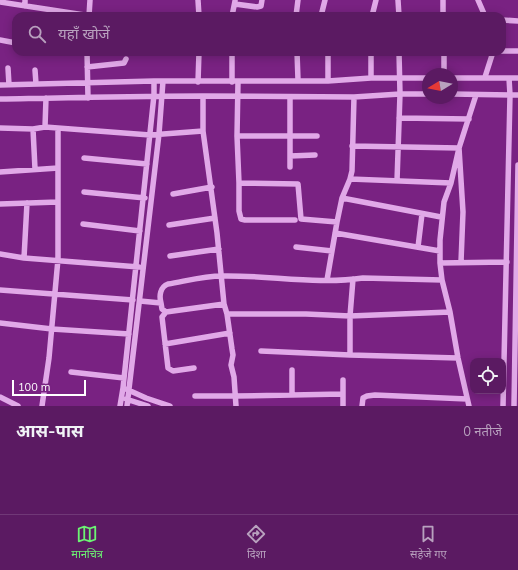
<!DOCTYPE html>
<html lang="hi">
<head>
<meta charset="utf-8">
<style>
  :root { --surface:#5b1a62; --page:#64276b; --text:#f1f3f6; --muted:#b8a1be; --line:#703877; --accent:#6cf373 }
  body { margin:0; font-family:Mulish,"Noto Sans Devanagari",sans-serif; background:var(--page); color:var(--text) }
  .controls { position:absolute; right:12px; bottom:12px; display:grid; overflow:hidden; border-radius:8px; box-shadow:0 2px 10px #0003 }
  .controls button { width:36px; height:36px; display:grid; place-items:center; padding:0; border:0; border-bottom:1px solid var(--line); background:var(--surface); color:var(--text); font:20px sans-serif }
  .compass { position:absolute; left:422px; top:68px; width:36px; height:36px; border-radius:50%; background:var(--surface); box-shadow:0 2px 10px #0003; rotate:260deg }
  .scale { position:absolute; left:12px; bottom:10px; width:74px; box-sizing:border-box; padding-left:4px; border:2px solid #fff; border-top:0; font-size:11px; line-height:14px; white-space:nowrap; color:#fff; -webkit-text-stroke:3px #792282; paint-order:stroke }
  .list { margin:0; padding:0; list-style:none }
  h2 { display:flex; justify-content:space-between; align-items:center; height:52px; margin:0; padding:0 16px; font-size:17px }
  h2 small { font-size:13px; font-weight:400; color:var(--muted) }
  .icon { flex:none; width:22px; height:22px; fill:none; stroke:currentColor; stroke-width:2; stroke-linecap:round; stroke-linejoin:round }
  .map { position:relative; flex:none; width:518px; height:406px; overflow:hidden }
  .search { position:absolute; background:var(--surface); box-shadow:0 2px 10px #0003; left:12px; right:12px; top:12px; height:44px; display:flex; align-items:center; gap:10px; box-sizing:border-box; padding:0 14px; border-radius:12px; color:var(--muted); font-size:15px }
  .sheet { height:108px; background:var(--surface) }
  nav { display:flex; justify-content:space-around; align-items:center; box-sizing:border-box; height:56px; border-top:1px solid var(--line); background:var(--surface); font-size:11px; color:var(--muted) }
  nav a { display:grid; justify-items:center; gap:2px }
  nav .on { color:var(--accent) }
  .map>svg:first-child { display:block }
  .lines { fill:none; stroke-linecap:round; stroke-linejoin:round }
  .minor { stroke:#e1a9e8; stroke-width:5.5 }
</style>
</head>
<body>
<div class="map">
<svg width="518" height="406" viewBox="0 0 518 406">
  <rect width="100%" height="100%" fill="#792282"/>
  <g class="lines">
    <path class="minor" d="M198 0 199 16
      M398 0 399 16
      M443 0V16
      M478 0 485 16
      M0 2 91 16
      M235 4 257 7 261 6 262 0
      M25 6V0
      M89 16 90 0
      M232 16 235 1
      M296 16 298 0
      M321 16 325 0
      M372 16 376 0
      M502 20 518 21
      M0 40 16 43
      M502 51H518
      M87 52 88 98
      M232 52V82
      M297 52 298 80
      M328 52V81
      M371 52V78
      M444 52V74
      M87 67 124 63 126 59
      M8 68 9 85
      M35 70 36 84
      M485 77 493 52
      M452 78H518
      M198 82 199 52
      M238 82 237 136 239 183 298 184 301 219 337 222 332 251 296 247
      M0 85 154 81H328L371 78H428
      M428 94H400L354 97 352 171 350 179 451 183
      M452 94 518 95
      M476 95 459 148 451 183 444 202 440 240V263L507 262
      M290 97V167
      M0 99C68 98 135 96 203 96
      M399 118 469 119
      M0 128 33 129 45 127 46 98
      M58 128 150 135 203 131
      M33 129 35 169
      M237 136H317
      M352 146 459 148 463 212 461 262
      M290 156 315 155
      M84 158 147 164
      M0 172 58 168V128L45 127
      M397 181 400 94 399 52
      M239 183V211L241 219 245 220H295
      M84 192 145 198
      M173 194 212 187
      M342 198 350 179
      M0 204 58 202
      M337 222 342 198 441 217
      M83 224 140 231
      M169 225 215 218
      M335 233 440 251
      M418 247 422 214
      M0 254 24 258 139 267
      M170 256 219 249
      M24 258 27 203
      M440 263 442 280
      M353 279 350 316V355L458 358
      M327 280 332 251
      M0 290 133 300
      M140 301 161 303C159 296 160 287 168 284 186 281 204 276 222 276 269 275 317 285 363 278L442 280 450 312 458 358 469 406
      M161 303 162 309 166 312 224 304
      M166 312 162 317 168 368 173 371 194 368
      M227 314H306L350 316 450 312
      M0 323 52 329 129 334
      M165 344 230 333
      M261 351 350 355
      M71 372 124 378
      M126 389 146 398 170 406
      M292 395V370
      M195 396H236L343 394
      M0 397 18 406
      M126 399 148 406
      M42 406 49 358 58 259V168
      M120 406 123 388 154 95V81
      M127 406 159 134 163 81
      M236 406 234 377 231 365 233 355 232 349 227 314 224 304 217 233 203 131V96L354 97
      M343 406V380
      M362 406 363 398 367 396 375 395 467 399
      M503 406 510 95 509 78
      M514 406 518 165"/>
  </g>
</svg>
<div class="controls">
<button><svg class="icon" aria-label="locate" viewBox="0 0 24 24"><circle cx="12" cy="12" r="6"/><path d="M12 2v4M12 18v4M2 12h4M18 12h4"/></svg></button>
</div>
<svg class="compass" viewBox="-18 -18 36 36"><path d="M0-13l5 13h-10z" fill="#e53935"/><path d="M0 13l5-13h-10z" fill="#b8a1be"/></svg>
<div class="scale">100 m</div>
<div class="search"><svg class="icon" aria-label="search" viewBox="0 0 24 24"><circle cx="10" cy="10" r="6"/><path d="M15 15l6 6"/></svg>यहाँ खोजें</div>
</div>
<section class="sheet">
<h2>आस-पास<small>0 नतीजे</small></h2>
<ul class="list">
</ul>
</section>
<nav>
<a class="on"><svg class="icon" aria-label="map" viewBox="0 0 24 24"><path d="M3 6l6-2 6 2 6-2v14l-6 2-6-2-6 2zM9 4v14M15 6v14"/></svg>मानचित्र</a>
<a><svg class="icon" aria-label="directions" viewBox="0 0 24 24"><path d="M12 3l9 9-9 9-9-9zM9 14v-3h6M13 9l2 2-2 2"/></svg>दिशा</a>
<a><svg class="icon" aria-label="saved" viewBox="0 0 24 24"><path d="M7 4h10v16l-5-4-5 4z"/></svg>सहेजे गए</a>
</nav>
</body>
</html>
